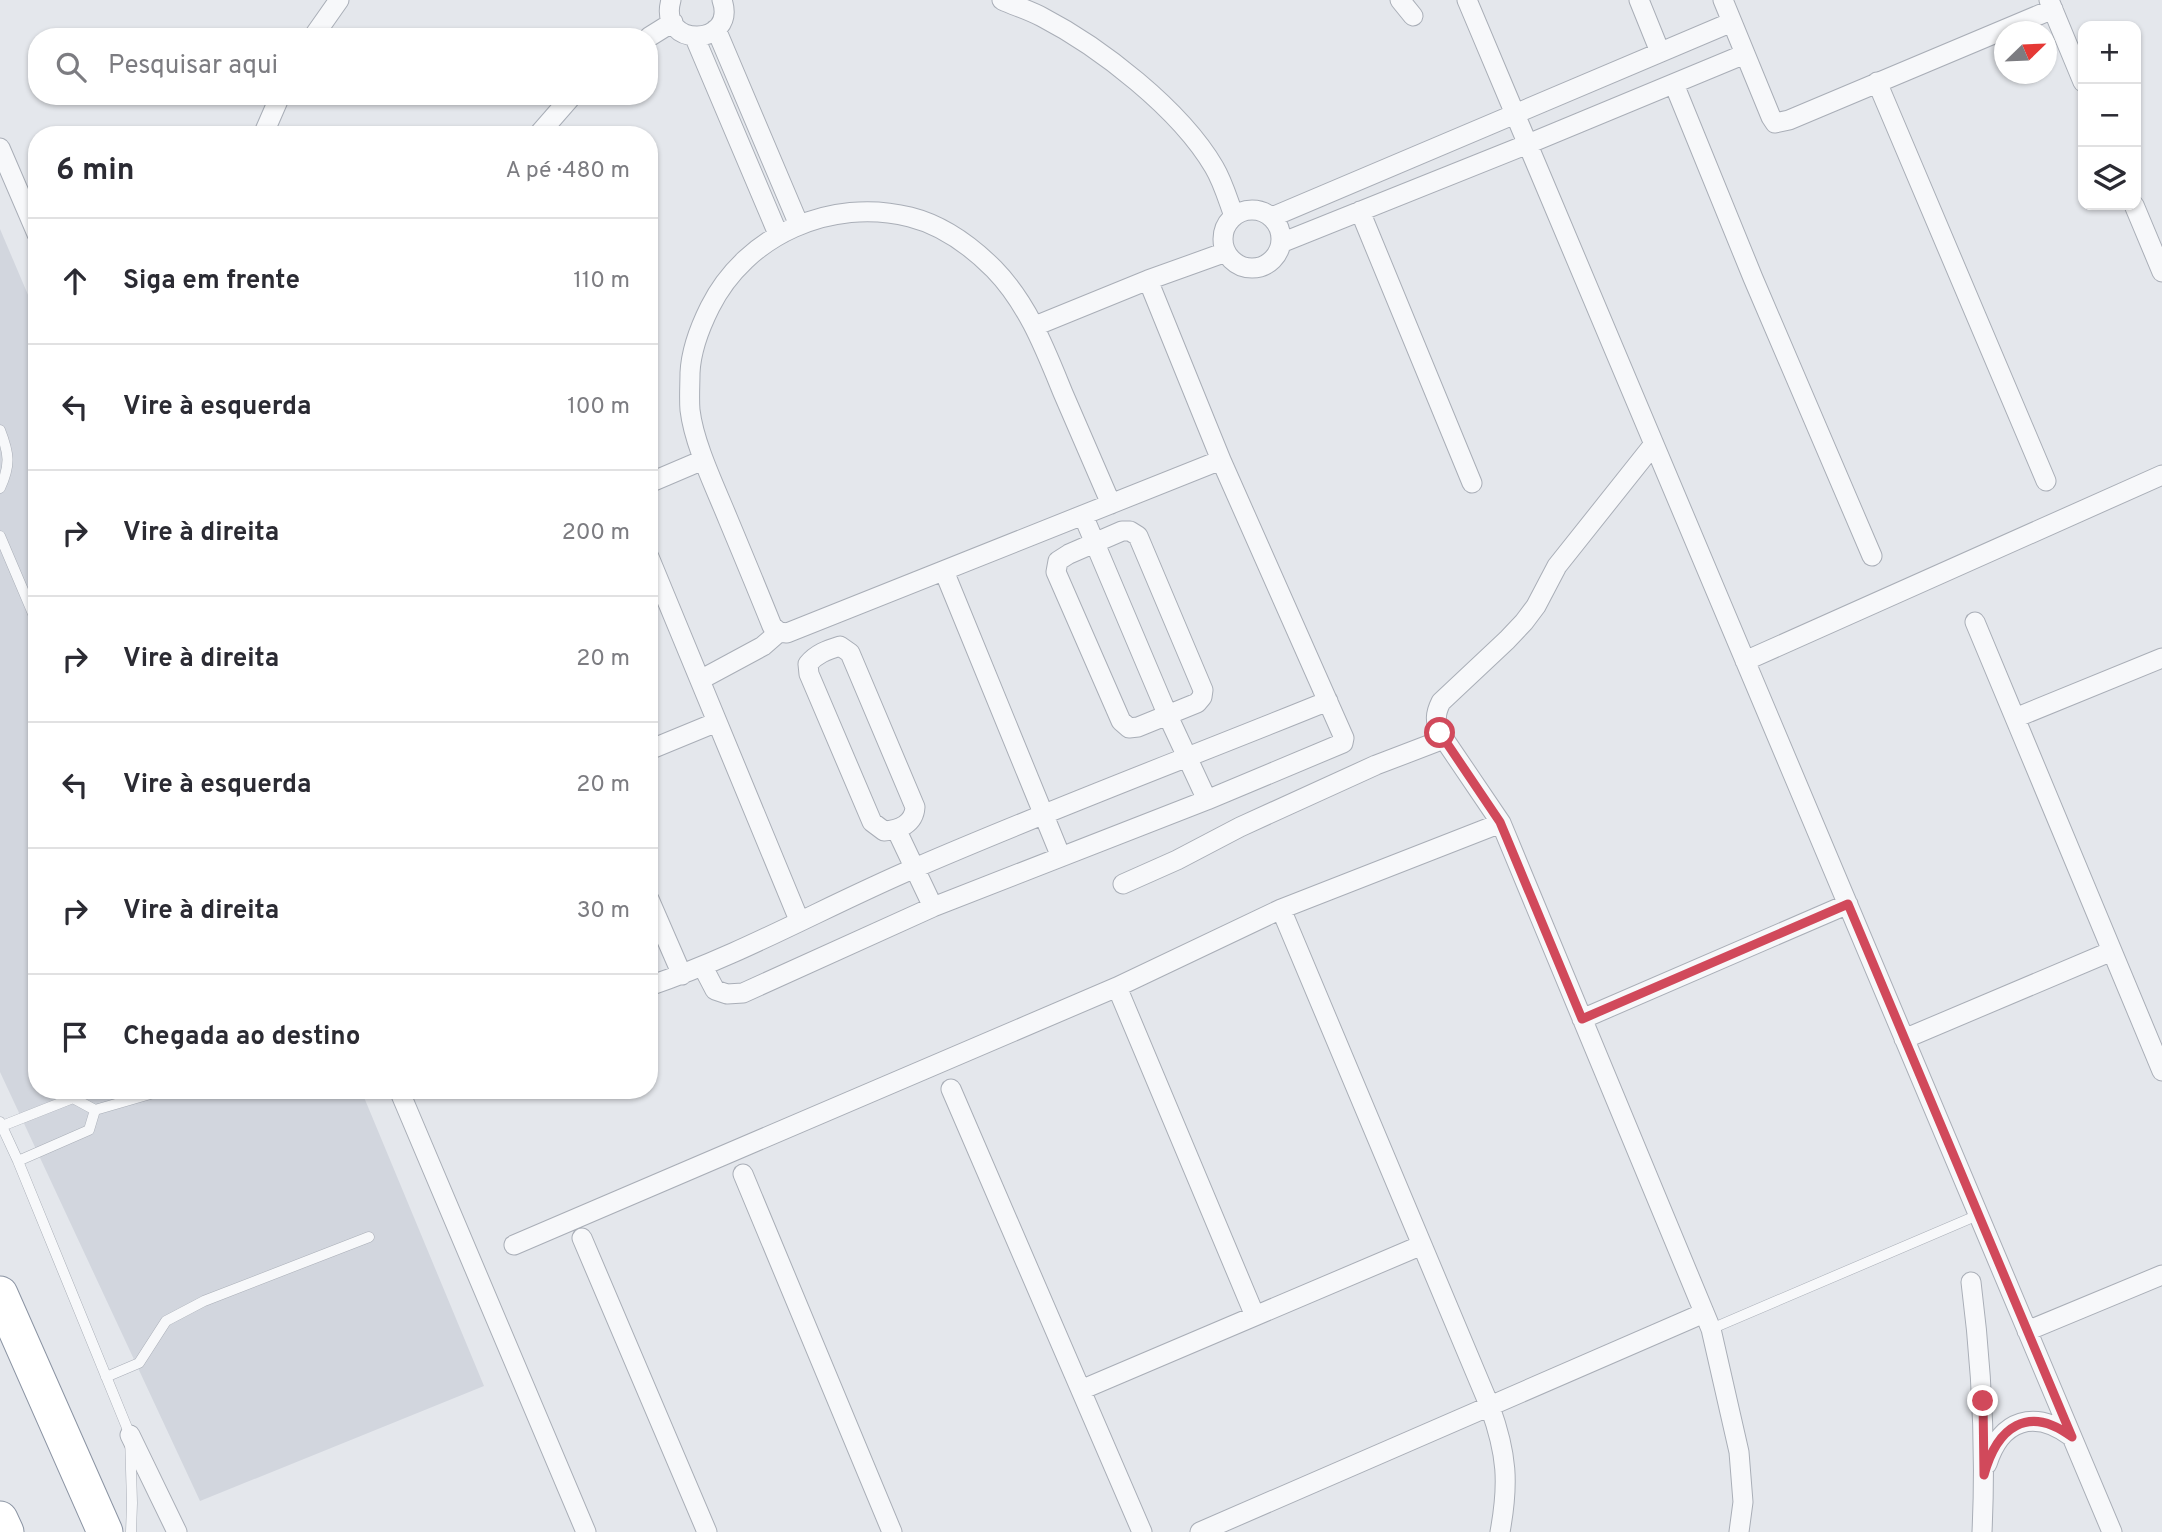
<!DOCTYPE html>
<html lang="pt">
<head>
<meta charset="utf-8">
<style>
  :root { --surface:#fff; --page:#f2f2f3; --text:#2b2b33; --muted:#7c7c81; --line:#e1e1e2 }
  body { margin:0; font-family:Overpass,sans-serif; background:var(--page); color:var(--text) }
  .controls { position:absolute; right:21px; top:21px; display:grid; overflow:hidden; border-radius:14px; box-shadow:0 2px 5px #0004 }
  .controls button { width:63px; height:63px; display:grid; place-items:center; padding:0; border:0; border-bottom:2px solid var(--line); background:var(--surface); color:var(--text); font:35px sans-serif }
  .compass { position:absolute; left:1994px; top:21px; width:63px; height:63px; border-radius:50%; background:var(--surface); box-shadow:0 2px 5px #0004; rotate:67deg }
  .stop { position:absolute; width:21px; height:21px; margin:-16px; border:5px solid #d1495b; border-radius:50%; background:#fff }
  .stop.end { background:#d1495b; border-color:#fff; box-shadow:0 2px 7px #0008 }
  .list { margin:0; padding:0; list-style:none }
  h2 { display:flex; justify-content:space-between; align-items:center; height:91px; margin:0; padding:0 28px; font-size:30px }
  h2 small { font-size:23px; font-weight:400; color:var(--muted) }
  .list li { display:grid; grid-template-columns:46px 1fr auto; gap:21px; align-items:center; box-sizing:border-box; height:126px; padding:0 28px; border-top:2px solid var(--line) }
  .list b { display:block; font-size:26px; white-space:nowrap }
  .list em { font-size:23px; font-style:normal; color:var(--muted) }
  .icon { flex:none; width:38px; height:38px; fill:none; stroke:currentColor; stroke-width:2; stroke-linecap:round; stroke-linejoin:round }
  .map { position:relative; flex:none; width:2162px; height:1532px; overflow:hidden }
  .search { position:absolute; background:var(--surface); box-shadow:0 2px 5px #0004; left:28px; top:28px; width:630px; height:77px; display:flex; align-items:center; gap:18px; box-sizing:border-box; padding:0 24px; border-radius:28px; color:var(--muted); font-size:26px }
  .panel { position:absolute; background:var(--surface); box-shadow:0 2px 5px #0004; left:28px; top:126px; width:630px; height:973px; border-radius:28px }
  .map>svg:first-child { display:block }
  .built { fill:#d2d6de }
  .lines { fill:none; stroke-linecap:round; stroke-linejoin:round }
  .lane-casing { stroke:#a9aeb7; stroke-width:11 }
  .street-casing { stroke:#a9aeb7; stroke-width:21 }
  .highway-casing { stroke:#8b94a3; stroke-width:37 }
  .lane { stroke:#f7f8fa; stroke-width:10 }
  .street { stroke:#f7f8fa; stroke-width:19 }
  .highway { stroke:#fff; stroke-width:35 }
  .route { stroke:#d1495b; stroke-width:9 }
</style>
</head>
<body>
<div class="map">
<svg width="2162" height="1532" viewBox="0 0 2162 1532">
  <rect width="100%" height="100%" fill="#e4e7ec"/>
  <path class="built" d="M0 229 37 316V1090H361L484 1386 200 1501 0 1072Z"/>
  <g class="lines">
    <defs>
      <path id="lane" d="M0 430C9 453 11 465 0 488
        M0 536 37 623
        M0 1122 18 1161 130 1435 132 1503 131 1532
        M2 1126 73 1098 95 1110 164 1090
        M18 1161 89 1130 95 1110
        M1711 1329 1978 1215
        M106 1377 139 1363 166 1321 204 1301 369 1237"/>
      <path id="street" d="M671 0C657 49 738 47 722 0
        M1002 0C1015 6 1029 10 1042 17 1100 47 1180 109 1214 167 1223 182 1228 200 1234 216
        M1400 0 1413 16
        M1467 0 2112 1532
        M1639 0 1660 52
        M1723 0 1771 117 1775 123 1789 120 2053 9
        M2049 0 2083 82
        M716 29 799 225
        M313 37 339 0
        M649 37 673 22
        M695 38 778 234
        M1877 82 2046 481
        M1674 84 1753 278 1872 556
        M263 135 280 96
        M538 135 572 96
        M0 148 37 234
        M2134 205 2162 272
        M1223 239a29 29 0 1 1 58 0a29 29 0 1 1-58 0Z
        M1360 211 1472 483
        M1272 217 1732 22
        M1281 243 1528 144 1745 54
        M1035 326 1148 280 1226 252
        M1654 444 1557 566 1536 606 1524 622 1507 640 1441 702C1435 714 1435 721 1440 733L1501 823 1711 1329 1739 1452 1743 1502 1739 1532
        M649 483 703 460
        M1083 515 1168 716 1207 800
        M1122 531H1130L1138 536 1203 690 1202 697 1197 703 1138 727 1129 728 1121 721 1056 572 1058 561 1069 554Z
        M649 557 799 920
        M944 571 1061 857
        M1975 622 2162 1071
        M779 632 772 626C758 591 743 555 728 519 715 487 694 444 690 410 689 398 690 384 690 373 691 350 700 327 710 307 746 235 831 197 910 217 942 225 971 246 994 269 1028 304 1045 349 1063 393 1079 430 1095 467 1111 504
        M840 646 850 653 915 807C914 824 899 830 884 831L872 822 809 674 808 664C816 654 827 650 840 646Z
        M1745 661 2162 475
        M700 680 763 646 779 632 787 633 1221 460
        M2015 718 2162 658
        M649 750 717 722
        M897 831 933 907
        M1123 884 1177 860 1240 827 1376 765 1444 739
        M649 899 682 975
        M1281 909 1490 1407C1507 1454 1509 1483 1500 1532
        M703 967 715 990 727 994 743 993 933 907 1207 800 1343 743 1344 738 1221 460 1148 280
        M649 986C741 955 826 906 915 868 1051 809 1190 757 1328 701
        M1582 1019 1848 904
        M1904 1039 2112 951
        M951 1089 1142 1532
        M399 1090 586 1532
        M743 1174 892 1532
        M582 1238 707 1532
        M514 1245 1117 987
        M1971 1282C1982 1367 1986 1447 1982 1532
        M1255 1316 1117 987 1281 909 1501 823
        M2027 1331 2162 1275
        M1081 1390 1422 1245
        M130 1435 177 1532
        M1987 1464C2001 1419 2035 1409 2072 1437
        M1200 1532 1704 1313"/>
      <path id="highway" d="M0 1294 105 1532
        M0 1519 6 1532"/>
    </defs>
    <use href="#lane" class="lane-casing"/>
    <use href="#street" class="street-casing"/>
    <use href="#highway" class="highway-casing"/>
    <use href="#lane" class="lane"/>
    <use href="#street" class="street"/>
    <use href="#highway" class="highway"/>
  </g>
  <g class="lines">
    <path class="route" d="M1440 733 1500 822 1582 1019 1848 904 2072 1437C2028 1404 1997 1427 1984 1475L1983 1401"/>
  </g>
</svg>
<div class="controls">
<button>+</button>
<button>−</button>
<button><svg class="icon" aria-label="layers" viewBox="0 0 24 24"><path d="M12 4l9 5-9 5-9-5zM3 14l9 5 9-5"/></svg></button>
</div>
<svg class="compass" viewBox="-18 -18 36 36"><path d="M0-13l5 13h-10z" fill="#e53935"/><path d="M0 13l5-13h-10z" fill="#7c7c81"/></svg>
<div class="stop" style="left:1440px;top:733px"></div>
<div class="stop end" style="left:1983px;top:1401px"></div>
<div class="search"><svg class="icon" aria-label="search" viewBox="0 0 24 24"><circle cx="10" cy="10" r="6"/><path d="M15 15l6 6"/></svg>Pesquisar aqui</div>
<section class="panel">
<h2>6 min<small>A pé · 480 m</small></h2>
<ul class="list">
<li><svg class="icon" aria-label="ahead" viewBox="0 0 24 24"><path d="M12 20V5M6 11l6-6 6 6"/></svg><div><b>Siga em frente</b></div><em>110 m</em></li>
<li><svg class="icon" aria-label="left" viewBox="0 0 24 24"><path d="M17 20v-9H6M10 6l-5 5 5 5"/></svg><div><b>Vire à esquerda</b></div><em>100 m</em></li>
<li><svg class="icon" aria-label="right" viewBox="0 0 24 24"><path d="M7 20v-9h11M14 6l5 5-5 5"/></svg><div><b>Vire à direita</b></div><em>200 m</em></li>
<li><svg class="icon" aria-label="right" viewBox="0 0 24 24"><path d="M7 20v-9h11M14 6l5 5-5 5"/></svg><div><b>Vire à direita</b></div><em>20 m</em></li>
<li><svg class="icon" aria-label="left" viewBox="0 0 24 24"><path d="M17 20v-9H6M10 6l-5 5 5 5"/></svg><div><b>Vire à esquerda</b></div><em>20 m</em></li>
<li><svg class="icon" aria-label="right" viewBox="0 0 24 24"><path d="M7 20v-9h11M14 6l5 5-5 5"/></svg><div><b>Vire à direita</b></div><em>30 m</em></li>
<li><svg class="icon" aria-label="arrive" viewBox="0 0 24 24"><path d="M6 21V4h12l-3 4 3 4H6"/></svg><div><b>Chegada ao destino</b></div></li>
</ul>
</section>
</div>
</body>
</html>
